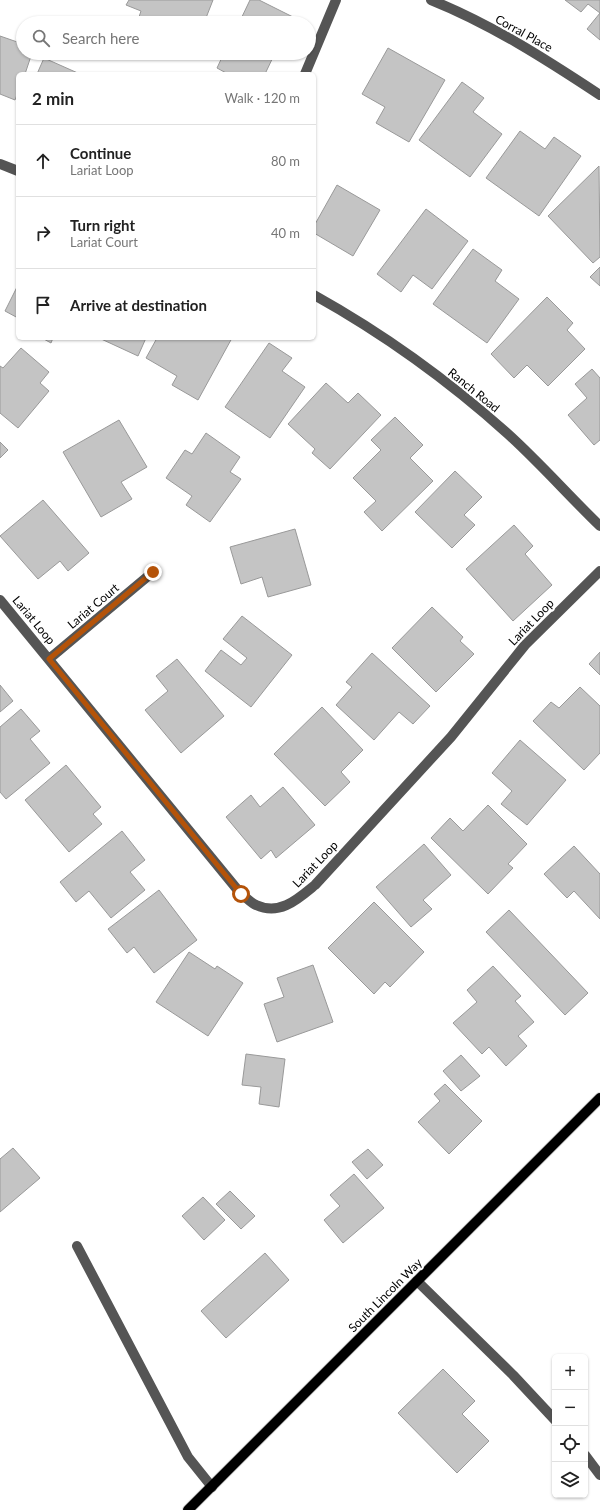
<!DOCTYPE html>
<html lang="en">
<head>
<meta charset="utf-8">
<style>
  :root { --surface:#fff; --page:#f2f2f2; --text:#222; --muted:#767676; --line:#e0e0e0 }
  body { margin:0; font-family:Lato,sans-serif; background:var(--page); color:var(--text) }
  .controls { position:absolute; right:12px; bottom:12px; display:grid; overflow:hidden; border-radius:6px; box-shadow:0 1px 3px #0004 }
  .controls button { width:36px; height:36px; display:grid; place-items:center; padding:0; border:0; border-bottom:1px solid var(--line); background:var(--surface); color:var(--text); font:20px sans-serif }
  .stop { position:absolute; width:12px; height:12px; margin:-9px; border:3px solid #b45309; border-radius:50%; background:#fff }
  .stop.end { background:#b45309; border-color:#fff; box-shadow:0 1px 4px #0008 }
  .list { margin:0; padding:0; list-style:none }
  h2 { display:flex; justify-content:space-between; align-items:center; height:52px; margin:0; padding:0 16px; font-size:17px }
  h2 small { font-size:13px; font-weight:400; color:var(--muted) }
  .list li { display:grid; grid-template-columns:26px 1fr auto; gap:12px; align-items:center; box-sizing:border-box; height:72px; padding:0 16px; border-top:1px solid var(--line) }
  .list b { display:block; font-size:15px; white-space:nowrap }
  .list p { margin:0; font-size:13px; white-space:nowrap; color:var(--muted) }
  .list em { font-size:13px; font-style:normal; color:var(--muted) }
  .icon { flex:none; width:22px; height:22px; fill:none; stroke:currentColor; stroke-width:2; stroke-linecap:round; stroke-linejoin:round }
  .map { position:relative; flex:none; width:600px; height:1510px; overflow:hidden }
  .search { position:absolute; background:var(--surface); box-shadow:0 1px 3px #0004; left:16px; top:16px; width:300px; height:44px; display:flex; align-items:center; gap:10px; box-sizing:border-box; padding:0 14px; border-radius:22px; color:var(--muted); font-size:15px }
  .panel { position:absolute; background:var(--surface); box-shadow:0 1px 3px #0004; left:16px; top:72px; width:300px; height:268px; border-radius:6px }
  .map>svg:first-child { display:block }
  .building { fill:#c4c4c4; stroke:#999 }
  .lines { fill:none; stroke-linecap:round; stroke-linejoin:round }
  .major-casing { stroke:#dbdbdb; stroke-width:12 }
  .minor { stroke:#555; stroke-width:10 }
  .major { stroke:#000; stroke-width:10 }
  .route { stroke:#b45309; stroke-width:5 }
  .labels { text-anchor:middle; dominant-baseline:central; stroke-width:4; stroke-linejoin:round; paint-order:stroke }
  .street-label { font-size:12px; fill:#000; stroke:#fff }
</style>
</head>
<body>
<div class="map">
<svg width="600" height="1510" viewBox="0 0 600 1510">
  <rect width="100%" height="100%" fill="#fff"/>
  <path class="building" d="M129 0H213L204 23H146L138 20 141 11 126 5Z
    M250 0H259L293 17 290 23H239Z
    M565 0H600V13L588 4 581 12Z
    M600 13V40L587 29Z
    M0 36 23 44V53H32L25 74H18V92L15 100 0 94Z
    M388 48 445 80 409 142 376 123 385 107 362 94Z
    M224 53H275L265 74H228L217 68Z
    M44 58 80 74H37Z
    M462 82 484 98 473 112 502 134 470 177 419 140Z
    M520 131 545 149 554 137 581 156 539 216 486 178Z
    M599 166 600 257 593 263 548 216Z
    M337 185 380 210 353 256 314 233V226Z
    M426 209 468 241 432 289 413 275 401 292 377 274Z
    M473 249 502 270 495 281 519 299 487 343 433 304Z
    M600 267V286L590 277Z
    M18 285V318L5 311Z
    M547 297 573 323 567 330 585 349 548 386 527 365 514 378 491 354Z
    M42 338H53L51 343Z
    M99 338H146L138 356Z
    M157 338H232L198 400 172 385 177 376 146 358Z
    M269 343 292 358 282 371 305 387 270 438 225 407Z
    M21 348 49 372 40 383 49 391 18 428 0 413V366L3 368Z
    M592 369 600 378V440L594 445 568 415 587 398 575 384Z
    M326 383 348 403 358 393 381 415 330 469 312 453 315 449 288 424Z
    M395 417 423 445 410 458 433 481 382 531 364 512 376 501 353 478 381 450 371 440Z
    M119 420 147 467 121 482 132 499 101 517 63 452Z
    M206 433 240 457 230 472 241 479 210 522 186 505 192 496 166 478 185 450 192 454Z
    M0 442 8 450 0 458Z
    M455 471 482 497 464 515 475 525 452 548 415 512Z
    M43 500 89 553 68 571 60 561 38 579 0 536Z
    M514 525 533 546 525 554 552 585 513 621 466 569Z
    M295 529 311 585 268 597 262 577 241 584 230 547Z
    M432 607 463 637 460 641 474 654 436 692 392 648Z
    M242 616 292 655 251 707 205 671 221 650 241 665 247 658 223 639Z
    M600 652V675L589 664Z
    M372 653 430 706 413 724 399 712 374 740 336 705 352 687 346 682Z
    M177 659 224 716 181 753 145 710 168 691 156 676Z
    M0 685 13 701 0 712Z
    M580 687 600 706V753L584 770 533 721 551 702 559 708Z
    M322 707 363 750 341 772 350 782 325 806 274 754Z
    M21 709 40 731 30 739 50 763 6 799 0 792V727Z
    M520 740 566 780 527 825 501 804 512 791 492 773Z
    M66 765 101 807 93 814 102 824 69 852 25 800Z
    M283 787 315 825 276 858 271 850 261 859 226 817 251 795 260 807Z
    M488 805 527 844 508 864 513 868 488 894 431 838 450 818 463 831Z
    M122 831 145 860 130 872 145 890 111 918 89 891 76 902 60 882Z
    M424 844 451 875 423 900 432 909 411 927 376 887Z
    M574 846 600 874V919L574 891 567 898 544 874Z
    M159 890 197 940 154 973 134 947 127 953 108 929Z
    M374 902 424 952 390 987 385 982 374 994 328 948Z
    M509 910 588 993 565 1015 486 932Z
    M189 952 215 969 217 966 243 983 208 1036 156 1002Z
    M313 965 333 1022 277 1042 264 1004 284 997 277 978Z
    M493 966 521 996 515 1001 534 1022 518 1036 527 1046 506 1066 489 1047 482 1054 453 1023 477 1002 467 990Z
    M246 1054 285 1059 279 1107 259 1104 261 1087 242 1085Z
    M461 1055 480 1076 461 1091 443 1071Z
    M445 1084 482 1121 449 1154 418 1122 440 1101 434 1094Z
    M13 1148 40 1178 0 1212V1159Z
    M368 1149 383 1165 367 1179 352 1162Z
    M354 1174 384 1208 343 1243 324 1220 340 1206 330 1195Z
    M230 1191 255 1216 241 1229 216 1204Z
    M203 1197 225 1220 204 1240 182 1216Z
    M265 1253 289 1280 226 1338 201 1311Z
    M443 1369 475 1401 462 1414 489 1441 457 1473 398 1413Z"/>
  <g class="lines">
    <defs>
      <path id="major" d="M188 1510 600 1098"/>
    </defs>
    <use href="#major" class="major-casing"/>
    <path class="minor" d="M431 0C491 24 547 60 600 95
      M305 74 336 0
      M0 164 18 171
      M314 295C384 334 449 381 508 434 540 463 569 496 600 526
      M0 600 241 894C246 897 251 903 256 905 280 916 298 899 315 885L451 737 525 645 600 571
      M49 659 153 572
      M77 1246 188 1457 212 1487
      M417 1281 513 1375 555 1420
      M585 1455 600 1475"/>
    <use href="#major" class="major"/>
  </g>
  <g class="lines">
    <path class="route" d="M153 572 49 659 241 894"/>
  </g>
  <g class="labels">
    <g class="street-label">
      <text transform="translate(524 33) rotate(29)">Corral Place</text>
      <text transform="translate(474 390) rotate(39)">Ranch Road</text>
      <text transform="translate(93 606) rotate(-40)">Lariat Court</text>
      <text transform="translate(34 620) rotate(50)">Lariat Loop</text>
      <text transform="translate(531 622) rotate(-46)">Lariat Loop</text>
      <text transform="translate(315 864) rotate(-46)">Lariat Loop</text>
      <text transform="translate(385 1295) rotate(-45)">South Lincoln Way</text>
    </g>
  </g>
</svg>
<div class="controls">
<button>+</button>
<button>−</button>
<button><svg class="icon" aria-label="locate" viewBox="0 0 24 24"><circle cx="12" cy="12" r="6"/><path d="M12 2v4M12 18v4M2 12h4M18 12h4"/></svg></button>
<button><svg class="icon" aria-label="layers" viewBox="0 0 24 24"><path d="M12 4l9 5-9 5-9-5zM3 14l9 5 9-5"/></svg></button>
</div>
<div class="stop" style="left:241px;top:894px"></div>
<div class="stop end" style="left:153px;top:572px"></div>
<div class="search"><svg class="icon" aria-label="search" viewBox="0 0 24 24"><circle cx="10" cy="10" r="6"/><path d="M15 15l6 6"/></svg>Search here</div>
<section class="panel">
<h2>2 min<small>Walk · 120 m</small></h2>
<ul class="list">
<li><svg class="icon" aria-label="ahead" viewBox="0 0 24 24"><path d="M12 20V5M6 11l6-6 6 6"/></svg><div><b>Continue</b><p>Lariat Loop</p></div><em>80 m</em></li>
<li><svg class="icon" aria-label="right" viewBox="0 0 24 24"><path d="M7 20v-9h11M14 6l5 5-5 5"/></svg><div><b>Turn right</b><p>Lariat Court</p></div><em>40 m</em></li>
<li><svg class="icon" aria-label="arrive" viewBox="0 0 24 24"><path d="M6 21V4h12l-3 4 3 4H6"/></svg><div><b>Arrive at destination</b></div></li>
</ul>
</section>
</div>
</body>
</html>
